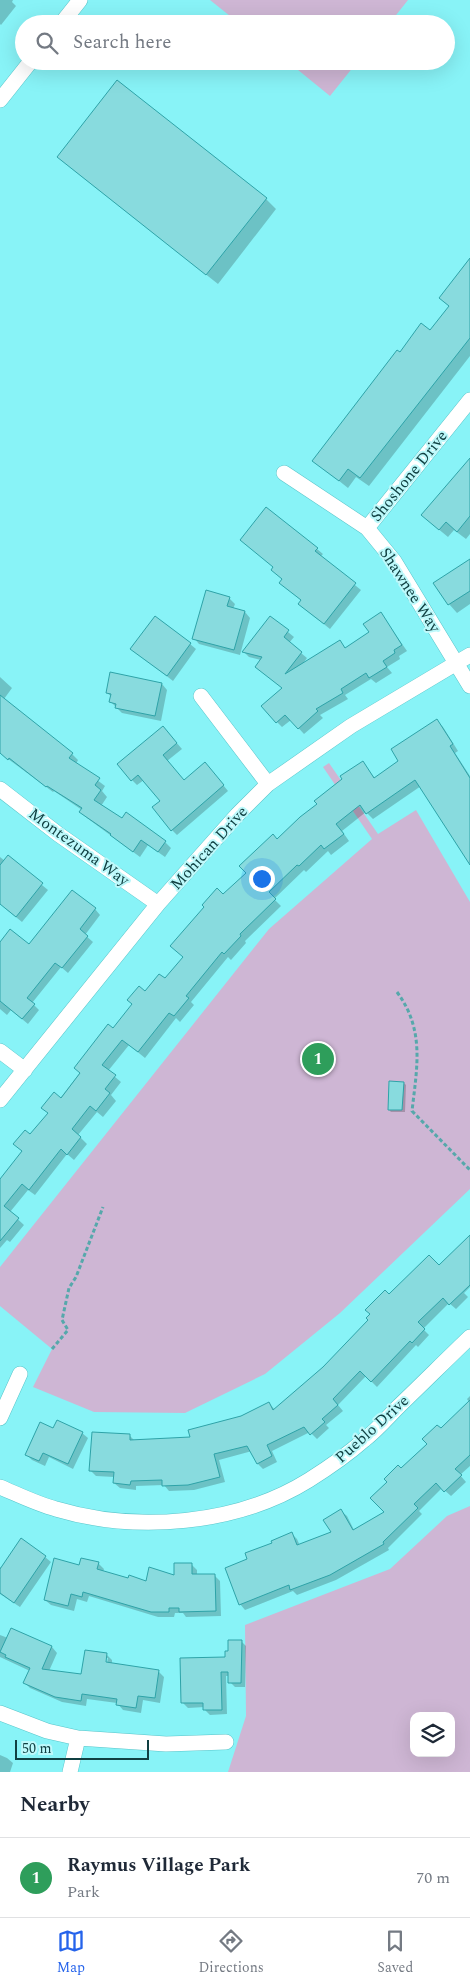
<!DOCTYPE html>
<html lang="en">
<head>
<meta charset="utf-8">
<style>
  :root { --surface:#fff; --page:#f2f2f3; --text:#1f2937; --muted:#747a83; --line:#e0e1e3; --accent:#2563eb }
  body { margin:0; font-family:Spectral,serif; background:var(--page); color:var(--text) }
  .controls { position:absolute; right:15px; bottom:15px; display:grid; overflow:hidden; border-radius:10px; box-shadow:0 5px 20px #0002 }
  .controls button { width:45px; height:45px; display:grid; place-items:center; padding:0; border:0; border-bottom:1px solid var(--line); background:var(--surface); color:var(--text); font:25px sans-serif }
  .scale { position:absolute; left:15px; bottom:12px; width:134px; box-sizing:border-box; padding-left:5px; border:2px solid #104042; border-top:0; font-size:14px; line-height:18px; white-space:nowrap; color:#104042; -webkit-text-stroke:4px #bdf9fb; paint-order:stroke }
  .you { position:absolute; left:261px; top:878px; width:18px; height:18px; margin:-12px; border:4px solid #fff; border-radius:50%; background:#1a73e8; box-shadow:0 0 0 8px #1a73e833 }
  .badge { display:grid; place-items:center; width:32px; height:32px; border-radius:50%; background:var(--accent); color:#fff; font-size:16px; font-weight:700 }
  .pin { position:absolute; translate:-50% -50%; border:2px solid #fff; box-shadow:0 1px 5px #0006 }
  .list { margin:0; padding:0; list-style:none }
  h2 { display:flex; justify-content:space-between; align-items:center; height:65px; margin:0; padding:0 20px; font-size:21px }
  h2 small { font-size:16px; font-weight:400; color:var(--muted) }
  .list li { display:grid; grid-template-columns:32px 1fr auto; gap:15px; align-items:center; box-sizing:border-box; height:80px; padding:0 20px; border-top:1px solid var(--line) }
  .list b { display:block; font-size:19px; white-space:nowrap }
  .list p { margin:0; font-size:16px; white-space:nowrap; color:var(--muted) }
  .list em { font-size:16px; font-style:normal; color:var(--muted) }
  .icon { flex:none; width:28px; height:28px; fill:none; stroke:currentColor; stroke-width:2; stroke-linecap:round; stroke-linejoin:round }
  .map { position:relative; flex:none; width:470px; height:1772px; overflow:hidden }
  .search { position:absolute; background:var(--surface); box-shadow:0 5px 20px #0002; left:15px; right:15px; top:15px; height:55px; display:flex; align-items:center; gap:12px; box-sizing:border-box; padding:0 18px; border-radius:28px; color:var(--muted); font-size:19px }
  .sheet { height:145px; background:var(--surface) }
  nav { display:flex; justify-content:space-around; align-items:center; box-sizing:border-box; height:70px; border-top:1px solid var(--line); background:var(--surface); font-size:14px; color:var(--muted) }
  nav a { display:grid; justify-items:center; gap:2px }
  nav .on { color:var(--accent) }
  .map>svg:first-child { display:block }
  .green { fill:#ceb6d4; fill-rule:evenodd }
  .shadow { fill:#0003; fill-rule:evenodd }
  .building { fill:#88dbde; stroke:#2ea3a8 }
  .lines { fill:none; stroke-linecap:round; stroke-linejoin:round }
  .street-casing { stroke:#58c5ca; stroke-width:16 }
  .path { stroke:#56a8ab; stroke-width:3; stroke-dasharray:4 2.5; stroke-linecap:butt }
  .street { stroke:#fff; stroke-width:15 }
  .labels { text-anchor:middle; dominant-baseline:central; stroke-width:4; stroke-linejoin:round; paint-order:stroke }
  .street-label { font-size:16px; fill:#104042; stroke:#bdf9fb }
</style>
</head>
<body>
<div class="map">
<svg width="470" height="1772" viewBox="0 0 470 1772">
  <rect width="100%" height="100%" fill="#88f3f7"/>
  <path class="green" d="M210 0H408L389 24H240Z
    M287 61H358L330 96Z
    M329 763 378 834 416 810 470 902V1189L340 1313 265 1374 185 1413 94 1412 33 1387 52 1349 0 1306V1267L269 929 372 839 323 767Z
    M470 1506V1772H228L246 1716 245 1625 390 1569 447 1516ZM414 1716H451V1753H414Z"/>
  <path class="shadow" d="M0 0H13L12 2 16 6 1 25 0 24Z
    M59 157 266 199 276 209 218 284 70 167Z
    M470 258V356L369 486 356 477 348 488 314 461 400 353 430 332 450 307 440 298Z
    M470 459V534L466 539 454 530 448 537 431 523Z
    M317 549 323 554 320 557 361 590 330 629 305 609 302 601 281 583Z
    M470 560V604L457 613 449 604Z
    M229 598 235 604 233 609 245 612 250 618 240 655 199 644 194 638Z
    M381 614 407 651 399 656 400 659 387 667 392 673 376 683 371 679 345 695 348 699 320 715 323 718 304 734 291 720 282 727 277 722 283 688 261 660 249 657 244 652 271 618 294 637 289 643 307 658 302 665 340 642 346 649 371 633Z
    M190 644 196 649 173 681 132 649Z
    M0 677 12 688 4 699 72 754 78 760 76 764 105 786 102 791 107 797 101 806 122 820 165 842 171 848 165 857 148 845 140 857 87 818 80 812 82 810 54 791 53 792 0 753Z
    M162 684 167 690 161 721 122 713 111 702 112 697 107 693Z
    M437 721 443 727 458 751 455 753 470 776V863L421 786 373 819 366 812 342 831 349 841 331 855 328 851 306 872 304 870 274 899 281 906 245 941 246 943 231 960 228 957 191 1002 194 1005 180 1022 176 1018 145 1058 129 1045 108 1071 121 1082 111 1095 116 1101 103 1117 97 1112 78 1135 87 1144 74 1160 67 1154 35 1195 28 1190 10 1212 24 1225 10 1242 7 1240 0 1248V1181L23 1152 15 1144 31 1136 113 1030 146 993 165 980 184 957 223 896 278 841 362 763 375 778 400 761Z
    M163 727 182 749 167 761 184 781 210 769 228 791 177 835 172 830 161 801 144 780 137 785 132 780Z
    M0 857 5 861 8 857 48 890 22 922 6 909 0 895Z
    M95 909 100 915 85 935 93 942 68 973 61 967 32 1003 39 1010 28 1024 11 1010 7 1015 0 1009V944L30 946Z
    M404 1083 406 1085 405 1112H391L389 1110Z
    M470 1236V1287L464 1293 468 1297 456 1309 449 1303 423 1329 429 1335 418 1347 416 1345 377 1387 366 1376 338 1405 343 1411 326 1425 329 1428 317 1439 310 1432 272 1451 277 1462 263 1469 258 1464 252 1451 219 1460 225 1482 194 1490 169 1491 164 1485 136 1486V1490L120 1488 114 1483V1477L96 1476 90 1470 130 1436 135 1441 192 1439 269 1403 275 1410 324 1368 370 1320 389 1296 439 1267Z
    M470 1396V1466L460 1475 466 1482 451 1496 442 1488 419 1511 422 1514 388 1548 389 1550 336 1580 297 1595 293 1591 245 1610 240 1604 274 1544 292 1534 297 1539 300 1546 332 1533 341 1511 347 1516 354 1530 386 1512 402 1470 469 1402 467 1399Z
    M53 1429 82 1433 88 1438 73 1469 49 1457 45 1466 32 1460 26 1454Z
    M45 1557 51 1562 20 1607 0 1594V1567L2 1568Z
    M98 1563 104 1569 103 1572 129 1580 146 1582 175 1577 191 1564 197 1570V1576L214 1575 220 1581 221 1616 186 1617 183 1613H175L174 1617H158L89 1596 87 1602 77 1599 74 1611 51 1605 45 1600 80 1566Z
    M12 1629 52 1647 57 1653 49 1671 82 1676 107 1655 112 1660V1664L159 1672 164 1677 160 1703 143 1700 141 1713 123 1710 117 1703 87 1699 86 1706 62 1702 30 1688 25 1683 30 1671 0 1657V1635L8 1638ZM105 1658H108L106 1668Z
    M241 1641 246 1646 245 1687H235L230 1682V1676H226L227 1714 210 1715 205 1710V1707L188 1708 183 1703Z
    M0 1755 7 1758 13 1763 10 1772H0Z"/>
  <path class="building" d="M117 80 267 198 206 275 57 157Z
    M470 258V338L360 478 348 469 339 481 312 461 397 350 400 352 421 323 430 330 449 306 439 298Z
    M470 458V516L457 532 446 522 439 530 421 515Z
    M266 507 318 548 315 551 356 583 324 624 298 604 301 600 279 583 282 579 271 570 273 567 240 540Z
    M470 559V591L448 605 433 583Z
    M206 590 230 597 227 606 245 611 234 650 192 639Z
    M381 612 402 645 394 650 395 653 383 661 387 667 369 678 366 673 341 689 343 693 316 709 318 711 298 729 285 715 276 723 261 706 282 688 255 667 262 657 242 652 270 616 289 630 284 637 302 652 285 674 340 640 345 648 369 632 363 624Z
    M155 616 191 643 167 676 130 649Z
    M110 672 162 683 155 716 115 708 116 704 109 702 111 694 106 693Z
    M0 695 73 753 69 758 100 778 95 785 101 790 94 800 122 818 126 812 166 841 158 852 141 840 133 852 110 835 111 834 79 812 82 808 47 786 46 787 9 758 8 760 0 753Z
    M437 719 453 744 450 746 470 778V865L415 780 366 814 360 805 336 824 344 834 324 849 321 845 299 866 297 865 269 892 276 899 240 934 241 936 224 954 222 952 186 996 189 998 174 1016 169 1013 138 1052 122 1040 102 1065 116 1075 105 1089 110 1093 96 1111 90 1106 72 1129 81 1137 67 1155 61 1149 29 1190 22 1184 4 1206 19 1218 0 1241V1179L22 1151 13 1144 25 1130 30 1134 48 1113 41 1108 54 1092 61 1098 80 1073 74 1068 108 1024 113 1028 132 1004 127 1000 139 986 145 991 159 974 165 978 183 957 170 946 204 907 202 905 217 888 223 894 246 873 239 866 273 834 277 839 300 817 317 804 314 801 342 779 340 776 363 761 374 778 398 761 391 749Z
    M163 726 177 743 163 755 184 780 205 762 224 785 171 831 152 807 160 801 138 775 131 781 117 764Z
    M8 855 43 883 16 917 0 904V865Z
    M72 890 96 908 80 929 88 936 62 968 55 963 27 998 35 1004 22 1019 0 1001V942L10 929 29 944Z
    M389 1081 404 1082 402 1110H388Z
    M470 1235V1285L449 1305 443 1298 418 1322 425 1329 412 1343 410 1341 371 1382 360 1371 333 1399 338 1405 322 1419 325 1422 310 1435 304 1427 267 1445 272 1456 257 1464 247 1446 214 1454 220 1477 188 1485 162 1486V1480L131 1481 130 1485 113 1483 114 1472 89 1471 92 1432 130 1434V1440L190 1437 188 1430 241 1416 269 1402 273 1410 323 1367 368 1320 366 1318 370 1314 365 1310 385 1290 389 1294 429 1255 439 1265Z
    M470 1400V1455L455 1469 462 1475 444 1492 436 1483 414 1504 418 1508 383 1542 384 1544 330 1575 290 1590 289 1585 239 1605 225 1568 247 1559 245 1553 272 1543 271 1541 292 1532 297 1545 331 1532 323 1520 341 1509 353 1530 384 1512 370 1498 387 1482 384 1479 398 1465 401 1468 427 1444 422 1439 437 1425 441 1428Z
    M57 1420 83 1432 68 1464 43 1453 39 1461 25 1455 40 1422 53 1428Z
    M21 1538 46 1556 14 1603 0 1593V1569Z
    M54 1558 79 1565 81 1558 99 1562 97 1569 128 1578 129 1575 146 1581 149 1567 174 1575V1563H192V1574H215L216 1611 179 1612V1608H169V1612H151L83 1592 82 1597 71 1594 68 1606 44 1600Z
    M11 1628 52 1646 42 1669 81 1674 85 1650 107 1653 106 1662 159 1670 155 1698 138 1696 136 1708 116 1705 117 1699 82 1694 81 1701 55 1697 23 1683 30 1668 5 1657 6 1655 0 1652Z
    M228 1640H242L241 1683H228V1672H221L222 1710H203V1703H181L180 1658 225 1657V1651H228Z"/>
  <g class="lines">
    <defs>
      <path id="street" d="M61 24 80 0
        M0 100 31 61
        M284 473 367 528 394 561 470 686
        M367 528 470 400
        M201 696 268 784
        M0 789 58 834 158 904
        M0 1051 25 1070
        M0 1100 158 904 237 815 268 784 351 726 470 655
        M0 1418 20 1374
        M0 1487C19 1495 37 1504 56 1509 136 1533 237 1525 309 1480 328 1468 347 1455 364 1440 377 1430 388 1417 399 1406 423 1383 446 1360 470 1337
        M0 1713 47 1731 78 1738 166 1744 226 1742
        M70 1772 78 1738"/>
    </defs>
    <use href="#street" class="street-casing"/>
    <path class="path" d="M397 992C425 1030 417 1067 412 1111L470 1170
      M52 1349 68 1330 62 1320 69 1288 76 1277 103 1207"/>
    <use href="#street" class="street"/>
  </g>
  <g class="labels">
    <g class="street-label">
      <text transform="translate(409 476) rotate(-51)">Shoshone Drive</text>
      <text transform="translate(410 590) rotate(57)">Shawnee Way</text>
      <text transform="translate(79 847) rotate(36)">Montezuma Way</text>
      <text transform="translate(209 848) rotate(-48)">Mohican Drive</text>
      <text transform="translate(372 1429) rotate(-42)">Pueblo Drive</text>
    </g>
  </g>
</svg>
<div class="controls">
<button><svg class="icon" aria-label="layers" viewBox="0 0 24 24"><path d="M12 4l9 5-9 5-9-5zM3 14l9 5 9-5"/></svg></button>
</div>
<div class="scale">50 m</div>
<div class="you"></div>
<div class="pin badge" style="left:318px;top:1059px;background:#2e9e5b">1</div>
<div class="search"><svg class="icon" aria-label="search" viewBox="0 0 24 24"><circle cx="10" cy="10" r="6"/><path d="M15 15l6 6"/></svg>Search here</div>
</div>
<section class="sheet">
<h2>Nearby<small></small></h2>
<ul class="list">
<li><span class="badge" style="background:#2e9e5b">1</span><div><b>Raymus Village Park</b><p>Park</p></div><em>70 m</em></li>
</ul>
</section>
<nav>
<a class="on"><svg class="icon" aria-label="map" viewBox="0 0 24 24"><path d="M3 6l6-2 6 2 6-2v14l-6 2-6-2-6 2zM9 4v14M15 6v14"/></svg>Map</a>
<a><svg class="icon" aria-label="directions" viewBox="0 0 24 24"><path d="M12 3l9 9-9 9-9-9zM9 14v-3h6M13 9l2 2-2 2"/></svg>Directions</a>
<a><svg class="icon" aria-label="saved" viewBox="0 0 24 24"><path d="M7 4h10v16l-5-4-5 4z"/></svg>Saved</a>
</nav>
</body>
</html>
